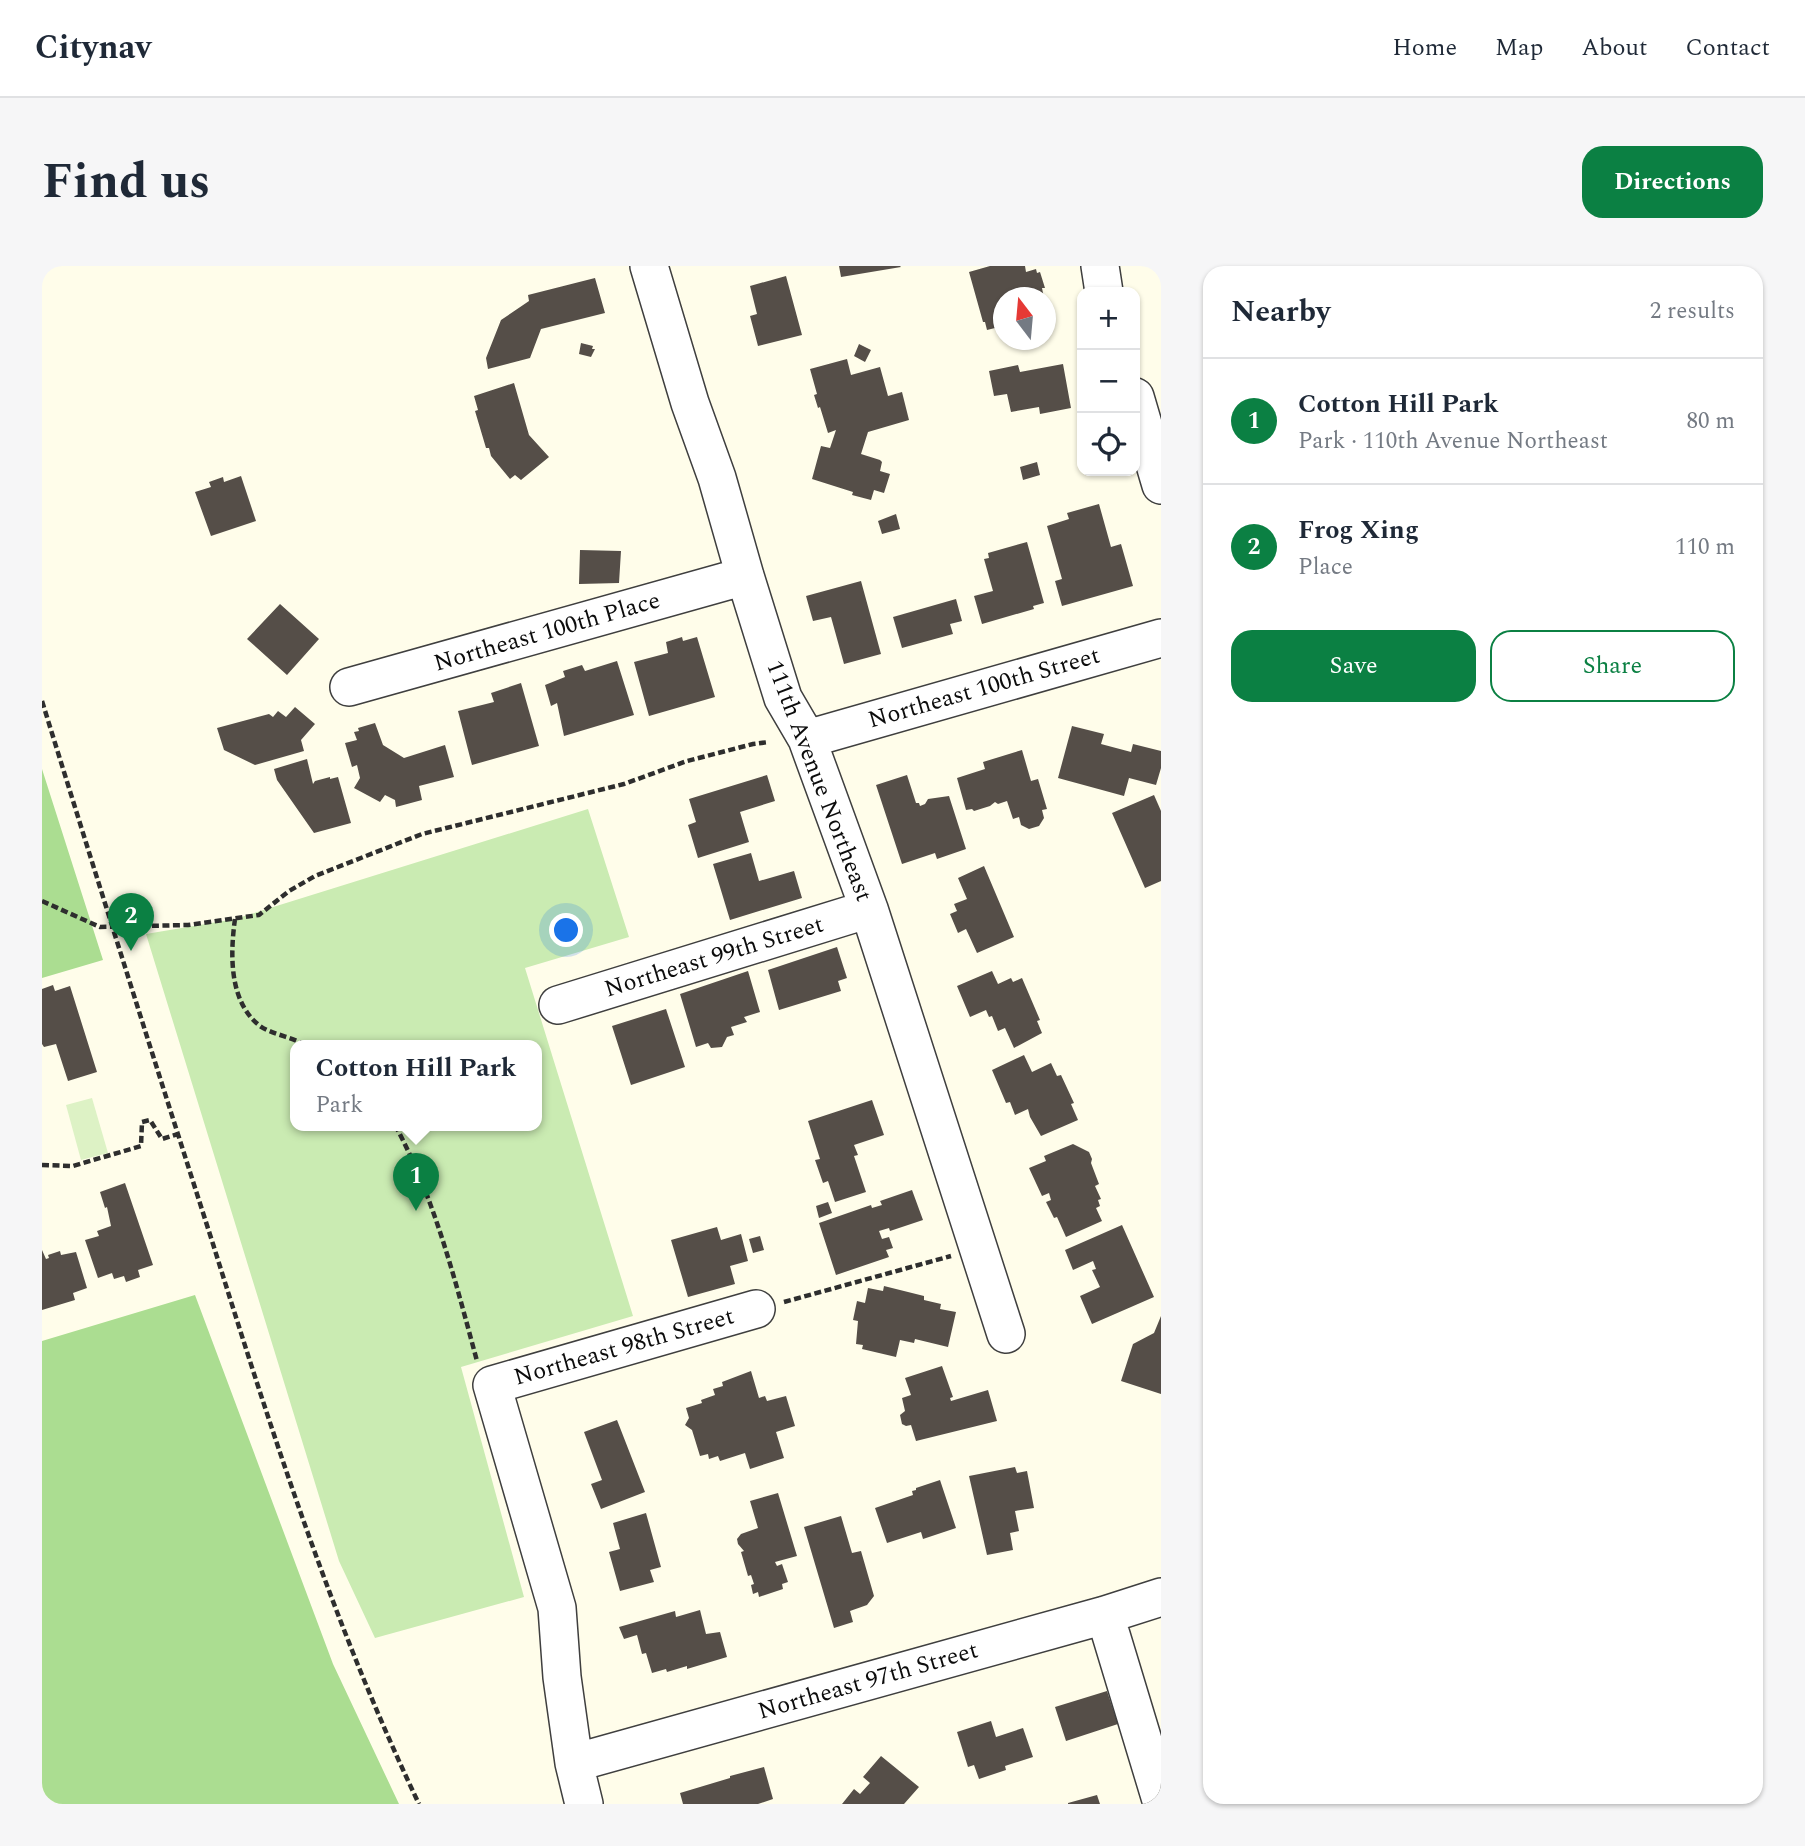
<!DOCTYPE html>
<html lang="en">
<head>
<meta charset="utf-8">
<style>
  :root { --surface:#fff; --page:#f6f6f7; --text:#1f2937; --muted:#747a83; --line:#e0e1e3; --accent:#0b8043 }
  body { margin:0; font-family:Spectral,serif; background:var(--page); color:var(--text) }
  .controls { position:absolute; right:21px; top:21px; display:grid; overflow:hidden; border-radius:14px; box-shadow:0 2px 5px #0004 }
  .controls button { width:63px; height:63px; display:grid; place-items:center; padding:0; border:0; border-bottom:2px solid var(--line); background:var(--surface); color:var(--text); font:35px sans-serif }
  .compass { position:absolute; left:951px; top:21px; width:63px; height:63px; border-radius:50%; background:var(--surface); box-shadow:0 2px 5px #0004; rotate:344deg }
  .you { position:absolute; left:525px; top:665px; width:24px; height:24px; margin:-18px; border:5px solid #fff; border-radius:50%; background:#1a73e8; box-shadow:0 0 0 10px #1a73e833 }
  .badge { display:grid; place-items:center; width:46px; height:46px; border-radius:50%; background:var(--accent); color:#fff; font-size:23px; font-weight:700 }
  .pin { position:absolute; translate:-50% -58px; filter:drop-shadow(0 2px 4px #0008) }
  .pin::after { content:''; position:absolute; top:37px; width:24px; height:21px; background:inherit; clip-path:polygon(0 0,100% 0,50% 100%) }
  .popup { position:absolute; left:248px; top:774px; width:252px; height:91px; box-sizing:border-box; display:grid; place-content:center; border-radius:14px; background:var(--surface); filter:drop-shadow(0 2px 5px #0005); font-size:23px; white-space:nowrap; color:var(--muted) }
  .popup b { font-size:26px; color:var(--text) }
  .popup::after { content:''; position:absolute; left:50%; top:100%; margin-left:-14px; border:14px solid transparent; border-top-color:var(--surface) }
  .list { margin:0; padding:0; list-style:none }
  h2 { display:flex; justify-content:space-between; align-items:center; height:91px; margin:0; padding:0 28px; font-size:30px }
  h2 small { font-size:23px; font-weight:400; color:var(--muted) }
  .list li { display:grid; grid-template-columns:46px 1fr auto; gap:21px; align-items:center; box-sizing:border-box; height:126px; padding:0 28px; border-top:2px solid var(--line) }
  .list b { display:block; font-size:26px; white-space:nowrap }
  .list p { margin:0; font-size:23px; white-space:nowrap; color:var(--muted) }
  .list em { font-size:23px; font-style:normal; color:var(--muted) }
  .actions { display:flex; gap:14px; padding:21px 28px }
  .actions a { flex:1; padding:16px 0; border:2px solid var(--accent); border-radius:21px; text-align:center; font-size:24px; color:var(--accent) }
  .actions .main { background:var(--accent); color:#fff }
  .icon { flex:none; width:38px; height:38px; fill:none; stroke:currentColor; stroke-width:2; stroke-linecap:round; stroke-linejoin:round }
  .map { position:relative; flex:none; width:1119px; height:1538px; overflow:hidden; border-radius:21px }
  header { display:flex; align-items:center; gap:42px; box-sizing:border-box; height:98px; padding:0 35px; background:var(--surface); border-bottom:2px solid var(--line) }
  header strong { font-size:33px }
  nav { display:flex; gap:38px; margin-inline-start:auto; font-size:24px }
  .intro { display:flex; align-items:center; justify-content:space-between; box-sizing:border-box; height:168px; padding:0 42px }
  h1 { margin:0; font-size:49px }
  .button { padding:18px 32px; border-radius:21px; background:var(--accent); color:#fff; font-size:24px; font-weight:700 }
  main { display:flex; gap:42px; padding:0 42px }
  aside { flex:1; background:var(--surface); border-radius:21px; box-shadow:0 2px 5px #0004 }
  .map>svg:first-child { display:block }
  .green { fill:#caebb2; fill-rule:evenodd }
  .forest { fill:#abdd91 }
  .pitch { fill:#ddf2c5 }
  .building { fill:#554e48 }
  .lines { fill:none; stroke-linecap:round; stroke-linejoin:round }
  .minor-casing { stroke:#3f3f3f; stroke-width:40 }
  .path { stroke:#2e2e2e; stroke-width:4.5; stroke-dasharray:7 3.5; stroke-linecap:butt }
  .minor { stroke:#fff; stroke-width:37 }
  .labels { text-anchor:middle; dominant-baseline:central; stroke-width:7; stroke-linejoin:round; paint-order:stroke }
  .street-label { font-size:24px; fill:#0c0c0c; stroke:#fff }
</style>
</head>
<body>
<header>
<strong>Citynav</strong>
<nav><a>Home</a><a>Map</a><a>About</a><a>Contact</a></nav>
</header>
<div class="intro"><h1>Find us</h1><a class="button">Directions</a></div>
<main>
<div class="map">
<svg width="1119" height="1538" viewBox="0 0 1119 1538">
  <rect width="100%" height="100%" fill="#fffdea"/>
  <path class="green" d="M546 543 587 671 483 702 591 1050 419 1101 482 1331 333 1372 297 1295 104 668 193 653ZM253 779H495V859H253Z"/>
  <path class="forest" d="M0 503 61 694 0 712Z
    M153 1029 291 1398 357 1538H0V1075Z"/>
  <path class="pitch" d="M50 832 66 887 39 894 24 839Z"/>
  <path class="building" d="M797 0H858L859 1 799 11Z
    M948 0H983L984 6 994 3 995 7 998 6 1003 22H1000L1002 32H961V60L945 64 943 56H941L927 6Z
    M744 10 760 69 716 80 708 50 715 48 708 20Z
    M553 12 563 47 499 63 488 92 446 103 444 92 459 54 487 35 486 29Z
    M539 77 551 80 550 83H553L549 91 537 88Z
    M817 78 829 84 823 96 812 90Z
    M805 93 809 109 838 101 846 130 860 126 867 154 826 166 819 188 838 194 840 196 838 205 848 208 842 227 832 224 829 234 810 229 811 226 770 213 779 180 788 182 794 164 786 167 778 141 776 142 772 129 775 128 768 103Z
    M1021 98 1029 142 998 148 997 141 969 146 965 128 952 130 947 105 976 99 978 106Z
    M472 117 487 169 507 191 479 214 473 209 468 213 449 190 447 182H444L433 145 436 144 432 130Z
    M995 196 998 209 981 214 978 201Z
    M199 210 214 255 169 270 153 226 169 221 167 216 181 211 182 216Z
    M1057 238 1069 281 1079 278 1091 320 1020 340 1013 315 1020 313 1005 260 1027 253 1025 247Z
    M854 248 858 263 840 268 836 255Z
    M985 276 1002 337 991 340 992 343 940 358 932 330 951 325 942 293 947 292 946 287Z
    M538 284 579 285 577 317 537 318Z
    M819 315 839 388 802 398 789 351 771 355 764 330Z
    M914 333 920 355 908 358 911 368 860 382 851 351Z
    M238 338 277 373 245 409 205 373Z
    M640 371 641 375 655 371 673 431 607 450 592 396 626 387 624 376Z
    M575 395 592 449 522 470 515 437 509 440 503 419 523 411 521 405 540 399 543 405Z
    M479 417 497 480 430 499 416 445 452 436 449 427Z
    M253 441 273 458 259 474 262 485 213 499 182 484 175 462 227 448 231 451 236 445 244 451Z
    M333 457 341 479 362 492 403 479 412 511 377 520 380 534 354 541 353 534 343 529 338 536 312 522 318 512 315 499 310 501 303 477 315 474 312 466 317 465 316 462Z
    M1030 460 1062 468 1059 478 1089 486 1091 478 1119 485V502L1114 519 1087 512 1082 530 1016 512Z
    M980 484 989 515 996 513 1005 543 1000 544 1002 552 997 560 987 563 979 559 977 551 971 553 965 535 956 538 953 536 948 540 932 545 930 543 924 544 915 512 943 503 941 496Z
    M265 493 271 518 273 515 288 511V513L296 511 309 557 272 567 235 514 232 503Z
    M725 509 733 535 698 546 707 576 656 592 646 559 654 556 647 533Z
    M865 509 874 537H877L878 540 883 538 886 533 907 530 924 583 895 593 893 587 860 598 834 519Z
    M1112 529 1119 545V615L1103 622 1070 547Z
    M709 587 717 615 752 605 760 632 688 654 671 598Z
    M942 600 972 671 935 687 924 663 916 667 908 648 915 645 912 638 925 633 916 612Z
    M795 681 805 712 796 715 799 725 737 744 726 704Z
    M706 705 718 746 702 751 705 756 689 761 692 769 685 771 680 781 669 782 666 777 654 781 638 728Z
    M950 705 956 718 969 712 971 716 980 712 998 754 995 755 1000 767 972 782 963 762 956 765 950 750 947 751 944 744 928 751 915 720Z
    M11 719 13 725 28 720 55 806 26 815 14 778 2 781 0 778V723Z
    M624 743 643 801 589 819 570 760Z
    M982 789 990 806 1009 797 1015 810 1019 809 1032 837 1029 838 1036 854 999 870 988 851 986 843 973 849 968 836 964 837 950 804Z
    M830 834 842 869 812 879 816 889 812 890 824 926 793 936 786 915 781 917 773 894 778 893 766 855Z
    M1031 878 1047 886 1050 893 1049 897 1057 918 1053 920 1059 933 1056 934 1058 940 1054 942 1060 955 1024 971 1015 951 1012 952 1004 936 1009 934 1007 927 1000 930 987 902 1004 895 1002 890Z
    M83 917 111 999 96 1004 98 1011 84 1016 82 1010 72 1013 70 1007 56 1012 43 974 57 970 55 965 69 960 65 941 63 942 58 926Z
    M870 924 881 954 848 965 847 962 837 965 840 973 847 971 851 982 844 984 847 991 794 1009 777 957 829 939 830 942 840 939 838 935Z
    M786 936 790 947 777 952 774 940Z
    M1080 959 1112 1031 1050 1058 1038 1030 1058 1021 1050 1004 1054 1003 1051 995 1031 1004 1023 984Z
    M675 961 679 974 699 968 706 995 688 1000 693 1018 646 1031 629 974Z
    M718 970 722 984 711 987 707 973Z
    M0 984 4 993 7 992 6 989 18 985 19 989 34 986 45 1022 31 1027 33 1034 0 1044Z
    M842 1020 882 1030V1034L899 1038 898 1043 914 1046 906 1081 873 1073 872 1077 858 1074 854 1091 820 1083 821 1079 814 1078 816 1055 811 1054 815 1035 823 1037 826 1022 841 1025Z
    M1119 1050V1128L1079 1115 1091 1078 1112 1067Z
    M900 1100 911 1131 908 1132 909 1135 946 1124 955 1155 874 1175 869 1159 864 1160 860 1158 858 1149 863 1145 860 1132 869 1129 863 1112Z
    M709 1105 717 1132 723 1130 725 1135 744 1130 753 1160 734 1166 742 1192 708 1203 703 1187 678 1195 676 1190 667 1193 666 1188 658 1190 650 1164 643 1159 647 1152 644 1142 660 1137 659 1134 673 1129 671 1123 681 1120 680 1116Z
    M575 1154 603 1226 559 1243 549 1218 560 1214 542 1166Z
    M973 1201 975 1207 985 1205 992 1242 973 1245 977 1265 968 1267 971 1284 945 1289 927 1210Z
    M898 1214 914 1262 881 1273 879 1266 845 1277 833 1242 871 1229 870 1225 874 1224V1222Z
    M736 1227 755 1290 733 1296 735 1300 740 1298 746 1316 740 1318 741 1323 717 1331 716 1326 711 1328 709 1319 712 1318 709 1309 706 1310 699 1286 702 1285 696 1278 695 1273 699 1268 716 1262 708 1235Z
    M604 1247 619 1301 608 1304 612 1316 578 1325 567 1286 578 1283 571 1257Z
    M799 1250 810 1287 819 1285 832 1330 825 1339 808 1345 811 1356 792 1362 762 1261Z
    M658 1344 664 1368 678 1366 685 1391 645 1403V1400L625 1406 624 1403 610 1407 604 1387 600 1388 595 1369 582 1373 577 1361 633 1345 634 1351Z
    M1065 1425 1076 1458 1024 1475 1013 1441Z
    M949 1455 954 1471 981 1462 991 1491 963 1500 964 1504 937 1513 932 1499 926 1501 915 1466Z
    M839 1490 877 1521 862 1538H800L812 1523 818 1528 828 1517 821 1511Z
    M722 1501 731 1533 716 1538H641L638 1527 688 1512V1510Z
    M1055 1529 1058 1538H1026V1537Z"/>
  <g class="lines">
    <defs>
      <path id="minor" d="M607 0 648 137 675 212 703 310 741 432 765 473 827 643 964 1068
        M1058 0 1062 26
        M1093 131 1119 219
        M307 421 703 310
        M765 473 1119 372
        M516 739 827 643
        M1063 1349 1119 1534
        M532 1497 1063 1349 1119 1331
        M542 1538 532 1497 520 1411 515 1342 450 1119 714 1043"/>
    </defs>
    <use href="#minor" class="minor-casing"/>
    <path class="path" d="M0 435C56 616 113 797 171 978 230 1167 291 1358 377 1538
      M0 635 58 661 146 659 217 649 247 625 273 610 380 568 582 518 645 495 711 478 727 476
      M193 653C188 689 187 736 218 760 229 768 250 771 263 779
      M353 859C393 933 413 1014 435 1095
      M0 899 31 900 99 880 100 856 108 854 120 873 136 868
      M742 1036 909 990"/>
    <use href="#minor" class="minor"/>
  </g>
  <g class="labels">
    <g class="street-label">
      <text transform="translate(505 366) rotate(-16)">Northeast 100th Place</text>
      <text transform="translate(942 422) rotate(-16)">Northeast 100th Street</text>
      <text transform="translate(777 515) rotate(69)">111th Avenue Northeast</text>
      <text transform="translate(672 691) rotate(-17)">Northeast 99th Street</text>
      <text transform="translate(582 1081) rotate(-16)">Northeast 98th Street</text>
      <text transform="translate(826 1415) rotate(-16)">Northeast 97th Street</text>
    </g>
  </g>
</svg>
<div class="controls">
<button>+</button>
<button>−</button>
<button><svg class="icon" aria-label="locate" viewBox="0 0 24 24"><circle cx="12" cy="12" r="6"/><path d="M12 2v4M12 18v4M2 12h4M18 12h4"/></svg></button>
</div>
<svg class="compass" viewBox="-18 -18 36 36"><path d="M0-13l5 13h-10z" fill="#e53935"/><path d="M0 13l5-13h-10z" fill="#747a83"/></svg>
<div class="you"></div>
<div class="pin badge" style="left:374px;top:945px">1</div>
<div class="popup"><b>Cotton Hill Park</b>Park</div>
<div class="pin badge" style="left:89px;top:685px">2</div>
</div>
<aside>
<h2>Nearby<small>2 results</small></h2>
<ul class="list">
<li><span class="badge">1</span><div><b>Cotton Hill Park</b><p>Park · 110th Avenue Northeast</p></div><em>80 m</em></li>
<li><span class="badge">2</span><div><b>Frog Xing</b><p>Place</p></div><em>110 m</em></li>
</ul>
<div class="actions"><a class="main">Save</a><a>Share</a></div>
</aside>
</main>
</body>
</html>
